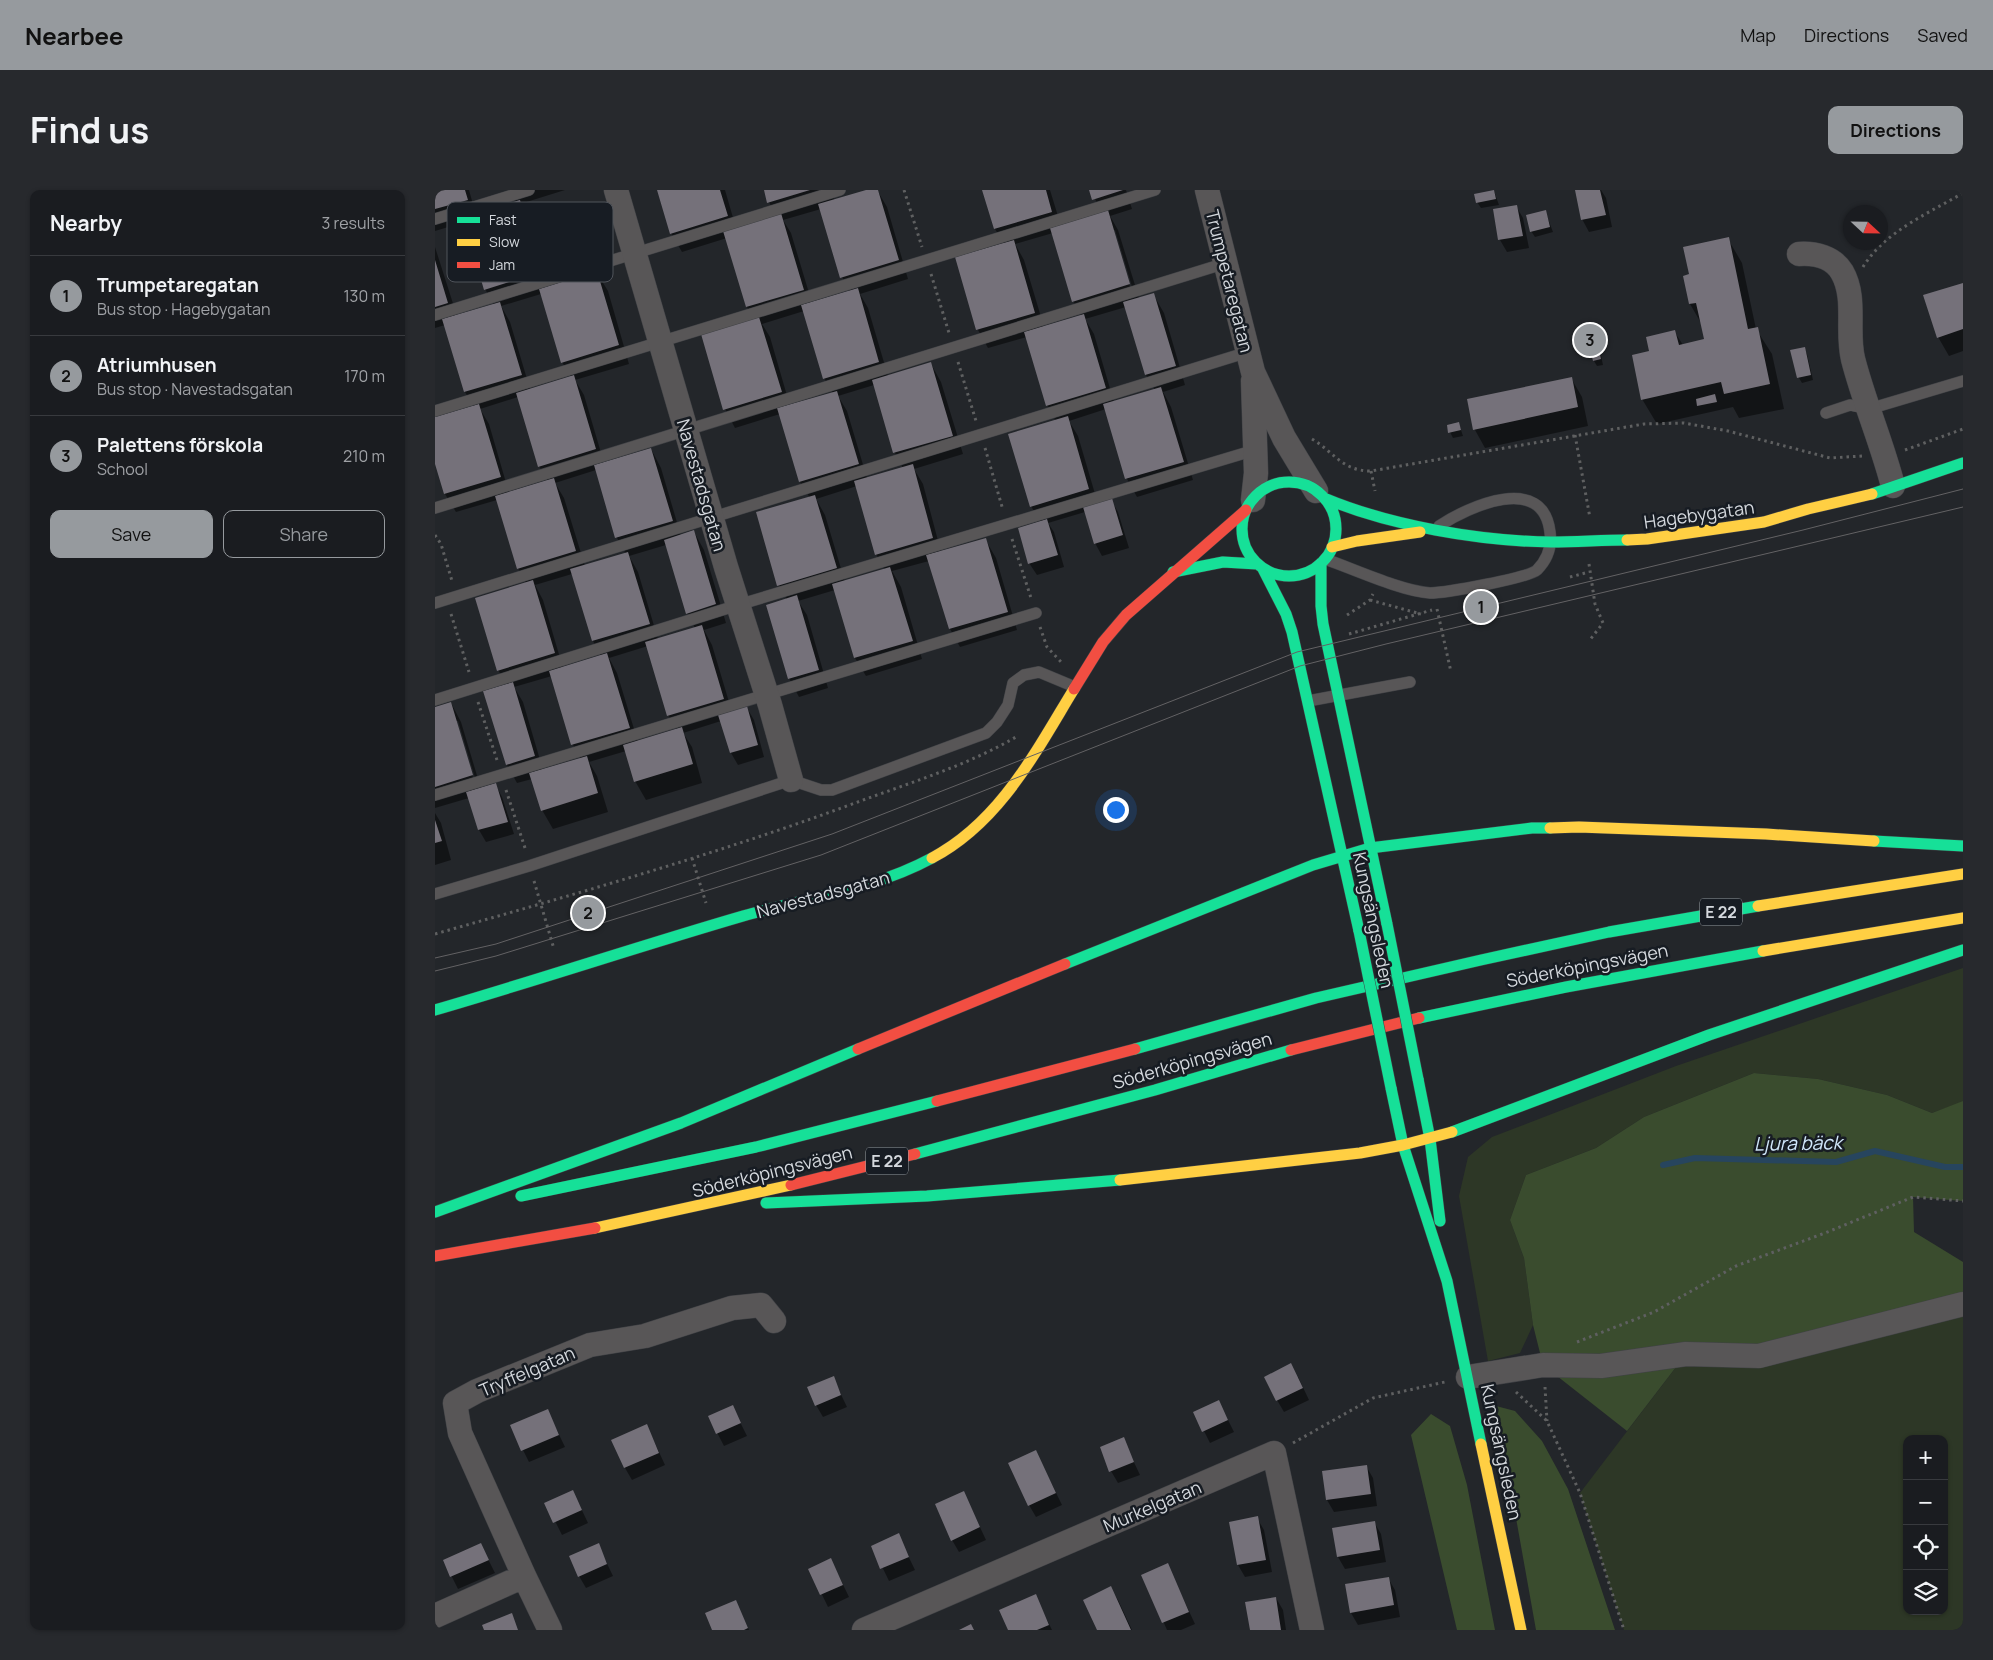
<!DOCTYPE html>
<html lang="en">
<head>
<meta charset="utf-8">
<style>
  :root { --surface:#1a1c20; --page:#27292d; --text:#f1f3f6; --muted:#9fa1a5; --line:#383a3e; --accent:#969a9e }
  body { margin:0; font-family:Manrope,sans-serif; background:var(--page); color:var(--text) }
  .controls { position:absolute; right:15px; bottom:15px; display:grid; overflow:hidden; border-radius:10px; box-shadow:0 1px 4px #0004 }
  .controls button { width:45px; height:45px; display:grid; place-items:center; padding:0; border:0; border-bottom:1px solid var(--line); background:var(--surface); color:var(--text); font:25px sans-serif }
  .compass { position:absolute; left:1408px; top:15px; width:45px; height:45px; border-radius:50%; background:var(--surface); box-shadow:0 1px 4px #0004; rotate:112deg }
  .you { position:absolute; left:680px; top:619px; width:18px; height:18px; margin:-12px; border:4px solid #fff; border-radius:50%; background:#1a73e8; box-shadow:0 0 0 8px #1a73e833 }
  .badge { display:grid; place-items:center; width:32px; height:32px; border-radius:50%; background:var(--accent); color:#111; font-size:16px; font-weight:700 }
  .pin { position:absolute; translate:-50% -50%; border:2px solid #fff; box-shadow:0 1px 5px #0006 }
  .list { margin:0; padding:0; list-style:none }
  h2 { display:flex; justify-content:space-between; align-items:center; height:65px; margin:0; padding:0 20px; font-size:21px }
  h2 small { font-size:16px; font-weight:400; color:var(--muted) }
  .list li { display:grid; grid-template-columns:32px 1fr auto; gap:15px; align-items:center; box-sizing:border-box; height:80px; padding:0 20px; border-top:1px solid var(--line) }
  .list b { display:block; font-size:19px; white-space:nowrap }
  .list p { margin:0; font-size:16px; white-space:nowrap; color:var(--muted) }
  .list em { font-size:16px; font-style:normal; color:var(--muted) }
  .actions { display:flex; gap:10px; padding:15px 20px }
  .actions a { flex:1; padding:11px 0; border:1px solid var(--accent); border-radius:10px; text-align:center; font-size:18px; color:var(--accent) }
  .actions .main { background:var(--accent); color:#111 }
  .icon { flex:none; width:28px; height:28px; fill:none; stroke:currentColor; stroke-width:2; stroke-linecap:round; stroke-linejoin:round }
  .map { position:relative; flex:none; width:1528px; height:1440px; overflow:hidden; border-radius:10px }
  header { display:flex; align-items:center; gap:30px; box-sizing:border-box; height:70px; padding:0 25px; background:var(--accent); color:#111 }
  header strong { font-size:24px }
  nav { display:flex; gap:28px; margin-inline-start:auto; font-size:18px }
  .intro { display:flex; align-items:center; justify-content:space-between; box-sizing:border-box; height:120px; padding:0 30px }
  h1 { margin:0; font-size:35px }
  .button { padding:12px 22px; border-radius:10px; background:var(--accent); color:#111; font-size:18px; font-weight:700 }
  main { display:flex; gap:30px; padding:0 30px }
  aside { flex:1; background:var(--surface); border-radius:10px; box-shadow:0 1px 4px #0004 }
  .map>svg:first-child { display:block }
  .green { fill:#2d3726; fill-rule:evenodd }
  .forest { fill:#3a4c2e }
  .shadow { fill:#0007; fill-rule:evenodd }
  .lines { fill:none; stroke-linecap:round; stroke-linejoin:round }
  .stream { stroke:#27455e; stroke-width:6 }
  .building { fill:#75717a }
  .lane-casing { stroke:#404246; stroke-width:12 }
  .street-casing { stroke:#404246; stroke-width:25 }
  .fast-casing { stroke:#404246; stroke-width:12 }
  .slow-casing { stroke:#404246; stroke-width:12 }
  .jam-casing { stroke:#404246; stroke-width:12 }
  .path { stroke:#5f6061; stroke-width:3; stroke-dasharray:2.5 4; stroke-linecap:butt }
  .lane { stroke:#585657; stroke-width:11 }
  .street { stroke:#585657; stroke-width:24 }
  .fast { stroke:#16e098; stroke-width:11 }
  .slow { stroke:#ffcf43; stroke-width:11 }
  .jam { stroke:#f24e42; stroke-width:11 }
  .tram { stroke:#636264; stroke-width:1 }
  .fast-bridge-casing { stroke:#404246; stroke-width:12; stroke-linecap:butt }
  .fast-bridge { stroke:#16e098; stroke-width:11 }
  .labels { text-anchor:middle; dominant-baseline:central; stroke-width:5; stroke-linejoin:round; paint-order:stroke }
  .shield { fill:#171c23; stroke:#9ba0a5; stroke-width:1 }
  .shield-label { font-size:16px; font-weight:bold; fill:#d4d8dd }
  .street-label { font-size:18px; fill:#d4d8dd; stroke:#171c23 }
  .water-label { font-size:19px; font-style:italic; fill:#d0e7fa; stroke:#171c23 }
  .key { fill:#171c23; stroke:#50545b; stroke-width:1 }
  .key-label { font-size:14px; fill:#d4d8dd }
</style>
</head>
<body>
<header>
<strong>Nearbee</strong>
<nav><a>Map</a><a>Directions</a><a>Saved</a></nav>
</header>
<div class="intro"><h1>Find us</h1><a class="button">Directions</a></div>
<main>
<aside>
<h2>Nearby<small>3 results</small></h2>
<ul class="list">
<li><span class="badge">1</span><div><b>Trumpetaregatan</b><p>Bus stop · Hagebygatan</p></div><em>130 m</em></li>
<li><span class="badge">2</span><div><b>Atriumhusen</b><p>Bus stop · Navestadsgatan</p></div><em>170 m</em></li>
<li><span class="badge">3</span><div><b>Palettens förskola</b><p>School</p></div><em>210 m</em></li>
</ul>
<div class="actions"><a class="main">Save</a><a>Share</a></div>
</aside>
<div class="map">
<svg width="1528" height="1440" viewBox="0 0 1528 1440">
  <rect width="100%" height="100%" fill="#23262a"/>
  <path class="green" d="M1528 778V911L1525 913 1497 923 1452 905 1383 889 1319 883 1209 927 1161 958 1091 985 1075 1030 1089 1068 1098 1135 1085 1163 1053 1171 1024 1006 1033 967 1057 947 1241 876Z
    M1528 1114V1440H1189L1145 1303 1251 1164ZM1472 1249H1509V1421H1472Z"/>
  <path class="forest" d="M1319 883 1383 889 1452 905 1497 923 1528 911V1011L1478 1007 1479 1042 1528 1072V1114L1324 1166 1251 1164 1192 1241 1108 1175 1098 1135 1089 1068 1075 1030 1091 985 1161 958 1209 927Z
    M1061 1216 1080 1221 1107 1251 1133 1299 1180 1440H1101Z
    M996 1224 1015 1236 1032 1295 1060 1440H1022L976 1245Z"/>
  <path class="shadow" d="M0 0H34L41 25 80 13 73 0H130L85 14 95 30 115 97 162 83 173 101 194 174 140 190 149 205 169 273 216 259 226 278 246 346 259 342 269 360 291 433 269 440 277 455 297 522 312 518 319 530 329 567 303 575 296 563 286 531 248 543 257 557 267 593 211 610 200 591 191 561 154 572 162 586 173 622 118 639 107 620 97 589 82 593 72 575V495L63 480 91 393 83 378 62 310 21 322 10 304 0 270V229L39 217 30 202 10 135 0 138V57L22 126 59 115 50 99 30 32 0 41ZM106 104 127 172 136 187 95 199 75 132 66 116ZM83 207 104 276 113 291 74 303 54 234 45 219ZM161 280 182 348 191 364 150 376 129 308 120 293ZM231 355 252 423 260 438 223 449 203 382 194 366ZM137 384 158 451 166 466 128 478 108 410 100 395ZM213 456 233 525 242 540 203 552 182 483 174 468ZM117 486 138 555 146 569 108 580 88 512 79 497Z
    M224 0H290L301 38 341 26 334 12 330 0H396L400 11 436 0H442L452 17 473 89 425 104 433 118 453 186 496 174 506 192 528 264 479 279 488 294 506 362 550 349 561 368 582 440 525 457 515 439 494 371 457 381 466 397 487 469 431 486 420 468 400 400 363 411 372 425 393 498 364 507 354 488 352 410 344 395 375 308 365 292 345 224 300 238 290 219 319 129 312 117 292 48 247 62 236 43ZM386 19 407 87 415 102 377 113 356 43 348 30ZM369 121 389 188 398 203 355 216 335 147 327 134ZM439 195 460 263 468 278 432 288 412 221 403 206ZM422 296 441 364 450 380 410 392 390 325 381 309Z
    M548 0H615L626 36 667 24 656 0H691L697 19 675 26 683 40 704 108 718 104 729 123 750 195 728 202 736 217 758 290 702 307 692 289 671 219 634 231 643 246 663 314 676 310 683 322 694 358 667 366 660 353 650 322 613 333 619 342 629 377 602 385 594 373 605 332 596 316 621 231 612 215 592 147 553 158 543 140 569 54 560 39ZM678 40H680L698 100H696ZM618 43 638 111 647 126 609 137 589 70 580 54ZM691 117 711 185 720 200 679 212 659 144 650 129Z
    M1141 0H1166L1171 8 1177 37 1154 42 1147 29Z
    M1059 1 1064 15 1046 18 1042 12Z
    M1081 16 1088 28 1094 58 1072 62 1065 50 1059 20Z
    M1110 21 1118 42 1100 47 1096 41Z
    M1293 49 1307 73 1321 139 1337 164 1349 219 1304 228 1298 217 1222 234 1207 209 1215 162 1239 141 1248 155 1270 150 1266 133 1255 114 1249 87 1256 85Z
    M1528 94V161L1514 166 1503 147Z
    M1160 146 1163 152 1168 175 1162 176 1159 171Z
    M1369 158 1372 164 1378 190 1367 193 1364 188 1357 160Z
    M1136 188 1147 207 1153 236 1050 258 1040 240 1033 210Z
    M1024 234 1028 246 1018 248 1015 242Z
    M16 513 26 532 46 599 60 594 67 607 79 644 51 652 44 640 34 608 0 618V518ZM21 531H23L41 591H39Z
    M0 623 6 633 16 670 0 675Z
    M863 1187 874 1210 849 1222 842 1210Z
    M398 1188 412 1217 388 1227 381 1215Z
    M297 1216 312 1246 289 1256 274 1227Z
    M112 1220 130 1257 94 1272 88 1260Z
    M760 1223 790 1224 799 1242 775 1253Z
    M212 1236 230 1275 197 1290 190 1278Z
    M688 1249 705 1285 683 1293 676 1281Z
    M601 1262 627 1315 601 1327 594 1315Z
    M931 1276 938 1288 942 1316 899 1322 892 1310Z
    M529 1303 551 1350 524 1362 517 1350Z
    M111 1313 144 1314 153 1333 127 1345Z
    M822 1328 829 1340 837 1382 810 1387 803 1375 796 1333Z
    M939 1332 946 1344 951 1372 910 1379 903 1367Z
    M463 1345 480 1380 454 1391 437 1356Z
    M46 1355 60 1383 23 1399 9 1371Z
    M163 1355 178 1386 151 1398 144 1386Z
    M396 1370 414 1407 393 1417 375 1380Z
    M732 1374 760 1434 746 1440H732L708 1385Z
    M953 1388 960 1400 965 1427 923 1435 916 1423Z
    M676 1398 683 1410 697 1440H664Z
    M600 1406 617 1440H574Z
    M841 1408 848 1420 851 1440H816Z
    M300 1411 314 1440H278Z"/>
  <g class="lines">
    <path class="stream" d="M1228 975 1260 968 1401 972 1440 961 1510 977H1528"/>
  </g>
  <path class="building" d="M0 0H30L33 10 0 19Z
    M222 0H285L293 26 235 44Z
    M329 0H375L332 13Z
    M431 0H443L464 70 405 88 383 14Z
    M547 0H611L617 22 559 39Z
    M654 0H688L657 10Z
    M1059 0 1061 9 1041 13 1039 4Z
    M1140 0H1165L1171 25 1146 30Z
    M85 10 106 82 49 100 28 27Z
    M1082 15 1088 46 1063 50 1058 19Z
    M673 20 695 94 637 112 615 38Z
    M1111 20 1115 37 1095 42 1091 25Z
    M346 23 369 100 311 117 288 41Z
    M1294 47 1313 139 1323 137 1335 194 1289 204 1286 192 1206 210 1197 165 1214 161 1211 147 1240 140 1244 155 1269 149 1261 113 1254 114 1248 86 1254 84 1248 57Z
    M579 50 600 123 541 140 520 67Z
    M0 70 13 113 0 117Z
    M162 81 184 155 126 173 104 99Z
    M1528 93V139L1502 148 1488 105Z
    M423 98 444 172 388 189 366 115Z
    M719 103 741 176 710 185 688 112Z
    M65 112 87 185 29 202 7 129Z
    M649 124 671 198 611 216 589 142Z
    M324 127 347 202 288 220 266 144Z
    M1161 145 1166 169 1158 171 1152 147Z
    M1370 157 1376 185 1362 188 1355 160Z
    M496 172 518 246 458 263 437 190Z
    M139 185 161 259 103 277 81 203Z
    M1137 187 1143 217 1038 240 1032 209Z
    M726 197 749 272 690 289 668 214Z
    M402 201 424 274 364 292 342 218Z
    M1280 204 1282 212 1262 216 1261 209Z
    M44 214 66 287 9 304 0 274V227Z
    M633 226 654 299 595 317 573 244Z
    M1024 232 1026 240 1013 243 1012 235Z
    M216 258 238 331 180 348 159 275Z
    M478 274 498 348 440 365 419 291Z
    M119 288 141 361 82 379 60 306Z
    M380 305 402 378 342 396 321 322Z
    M677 308 688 345 659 354 648 317Z
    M612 329 623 365 593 374 583 338Z
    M259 340 281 414 251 424 229 350Z
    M551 348 573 422 514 439 491 365Z
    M193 362 215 434 157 451 135 379Z
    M455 377 478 451 419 468 397 394Z
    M98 390 120 463 62 481 40 408Z
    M362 405 384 480 353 489 331 415Z
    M267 435 289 509 232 526 210 452Z
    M172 463 195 538 136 555 114 481Z
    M78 492 100 566 71 575 48 501Z
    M16 512 38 585 0 597V517Z
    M312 516 323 555 295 563 283 525Z
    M247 537 258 574 199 592 188 555Z
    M152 566 163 603 106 621 94 583Z
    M61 593 73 632 43 640 31 602Z
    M0 630 7 651 0 653Z
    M856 1173 868 1198 841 1211 829 1187Z
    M399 1186 406 1205 380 1216 372 1197Z
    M784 1210 793 1230 767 1242 758 1222Z
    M298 1215 306 1233 281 1244 273 1226Z
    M113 1219 124 1245 86 1261 75 1235Z
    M212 1234 224 1263 189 1278 176 1250Z
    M689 1247 699 1272 674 1282 665 1257Z
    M601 1260 621 1303 593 1316 573 1273Z
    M932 1275 936 1304 891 1310 887 1281Z
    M138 1300 147 1320 118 1333 109 1313Z
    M529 1301 545 1337 516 1351 500 1314Z
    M823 1326 831 1370 802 1375 794 1332Z
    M940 1331 945 1360 902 1367 897 1338Z
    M464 1343 474 1367 445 1379 436 1356Z
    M46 1353 54 1370 15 1387 8 1370Z
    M164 1353 172 1374 143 1387 134 1366Z
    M396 1368 408 1395 385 1405 373 1379Z
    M733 1373 754 1422 727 1433 706 1385Z
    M954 1387 959 1415 915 1423 910 1394Z
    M676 1396 696 1440H662L648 1410Z
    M601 1404 614 1435 602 1440H573L564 1420Z
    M841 1407 846 1440H815L810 1412Z
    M301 1410 313 1438 309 1440H277L270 1423Z
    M77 1423 83 1440H49L47 1435Z
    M536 1434 539 1440H524Z"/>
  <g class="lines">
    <defs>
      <path id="lane" d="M0 29 94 0
        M0 125 405 0
        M0 221 720 0
        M1391 223 1415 215 1434 219 1528 191
        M0 318 791 73
        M890 369C919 379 966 401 995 403 1010 403 1093 388 1102 380 1113 369 1117 357 1115 342 1108 283 1034 316 1004 336
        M0 413 813 162
        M0 510 303 415 820 260
        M873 511 975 492
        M0 605 601 423
        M0 704 94 676 356 590 386 600H397L551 543 562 532 573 515 578 493 589 485 604 482 640 497"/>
      <path id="street" d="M181 0 291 377 335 515 356 590
        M772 0 818 182 849 248 881 301
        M1364 64C1380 63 1398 67 1407 82 1422 108 1411 141 1418 169 1429 212 1447 253 1458 296
        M818 310 821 283 818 191
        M1033 1187 1108 1175 1166 1176 1251 1164 1324 1166 1528 1114
        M89 1386 115 1440
        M0 1426 89 1386 25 1243 20 1213 42 1201 155 1155 210 1146 297 1118 326 1115 339 1131
        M429 1440 839 1263 877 1440"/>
      <path id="fast" d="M807 339a47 47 0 1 1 94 0a47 47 0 1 1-94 0Z
        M1437 304 1528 273
        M889 308C956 336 1044 351 1116 352 1142 352 1167 350 1192 350
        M886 373V416L888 434 952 734
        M828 379 851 424 857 442 924 741
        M738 382 788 372 822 374
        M1439 651 1528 656
        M630 774 878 675 935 658 1097 638H1115
        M0 820C103 790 205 756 308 726 371 708 438 700 497 668
        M984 828 1131 797 1328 761
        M700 859 881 808 1046 770 1174 742 1323 716
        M983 889 995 949 1005 1031
        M956 898 968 955 1012 1091 1046 1254
        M1017 942 1274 845 1528 760
        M480 964 720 900 856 860
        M86 1006 321 957 502 911
        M331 1013 492 1006 685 990
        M0 1022 246 933 423 859"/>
      <path id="slow" d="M1192 350 1212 349 1329 332 1373 319 1437 304
        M897 357 922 351 985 342
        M1115 638 1144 637 1331 644 1439 651
        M497 668C565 632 600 563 639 499
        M1323 716 1528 684
        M1328 761 1528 728
        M685 990 925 963 968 955 1017 942
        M160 1038 356 995
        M1046 1254 1086 1440"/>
      <path id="jam" d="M639 499 668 452 691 425 811 320
        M423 859 630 774
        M856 860 984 828
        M502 911 700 859
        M356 995 480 964
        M0 1066 160 1038"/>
    </defs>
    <use href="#lane" class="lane-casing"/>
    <use href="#street" class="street-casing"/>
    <use href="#fast" class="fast-casing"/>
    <use href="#slow" class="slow-casing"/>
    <use href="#jam" class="jam-casing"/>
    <path class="path" d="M469 0 487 57
      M1428 77C1449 42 1494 23 1528 3
      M496 84 514 143
      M523 172 541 231
      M1140 245 1155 328
      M877 249C899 262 907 281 936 281L1209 234 1249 233 1293 241 1395 268 1427 266
      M550 258 568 320
      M1470 260 1528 239
      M936 281 940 301
      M0 345 6 354 17 391
      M577 349 596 408
      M1154 374 1160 414 1168 433 1154 451
      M1135 387 1154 382
      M935 410 986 424
      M1002 419 1016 482
      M16 424 34 482
      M912 425 935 410 938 404
      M605 437 612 457 626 472
      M914 444 997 420
      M43 512 62 570
      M71 600 91 661
      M257 668 271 713
      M99 691 119 759
      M0 744C141 704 282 664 420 613 474 593 531 576 581 547
      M1142 1152 1219 1122 1301 1076 1390 1043 1478 1007 1528 1011
      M1110 1197 1112 1231
      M1081 1202 1112 1231 1145 1303 1189 1440
      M858 1253 938 1208 1010 1192"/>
    <use href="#lane" class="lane"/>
    <use href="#street" class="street"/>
    <use href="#fast" class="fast"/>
    <use href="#slow" class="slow"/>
    <use href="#jam" class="jam"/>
    <path class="tram" d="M0 768 61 754 397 644 862 462 1368 340 1528 299
      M0 781 61 766 386 665 865 476 951 454 1528 317"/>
    <defs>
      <path id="fast-bridge" d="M952 734 983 889
        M924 741 956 898"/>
    </defs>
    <use href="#fast-bridge" class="fast-bridge-casing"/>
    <use href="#fast-bridge" class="fast-bridge"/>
  </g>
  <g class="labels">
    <g class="shield">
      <rect x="1265" y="708.5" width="42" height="27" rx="4"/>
      <rect x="431" y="957.5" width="42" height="27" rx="4"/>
    </g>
    <g class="shield-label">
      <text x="1286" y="722">E 22</text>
      <text x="452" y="971">E 22</text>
    </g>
    <g class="street-label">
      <text transform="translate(795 91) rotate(76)">Trumpetaregatan</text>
      <text transform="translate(267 295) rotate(74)">Navestadsgatan</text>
      <text transform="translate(1264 324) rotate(-8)">Hagebygatan</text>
      <text transform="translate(388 704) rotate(-15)">Navestadsgatan</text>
      <text transform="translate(939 730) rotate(78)">Kungsängsleden</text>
      <text transform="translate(1152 775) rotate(-11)">Söderköpingsvägen</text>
      <text transform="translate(757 870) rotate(-16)">Söderköpingsvägen</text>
      <text transform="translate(337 981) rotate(-14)">Söderköpingsvägen</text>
      <text transform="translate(92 1181) rotate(-23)">Tryffelgatan</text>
      <text transform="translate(1067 1262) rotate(78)">Kungsängsleden</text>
      <text transform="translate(717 1316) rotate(-23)">Murkelgatan</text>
    </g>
    <g class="water-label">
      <text transform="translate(1363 953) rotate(-1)">Ljura bäck</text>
    </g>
  </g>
  <rect x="12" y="12" width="166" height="80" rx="8" class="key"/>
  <rect x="22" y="27" width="23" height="6" fill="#16e098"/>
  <rect x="22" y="49" width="23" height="7" fill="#ffcf43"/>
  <rect x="22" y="72" width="23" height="6" fill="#f24e42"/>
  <g class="key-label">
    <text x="54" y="35">Fast</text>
    <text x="54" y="57">Slow</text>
    <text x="54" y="80">Jam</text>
  </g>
</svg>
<div class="controls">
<button>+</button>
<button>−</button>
<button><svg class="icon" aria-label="locate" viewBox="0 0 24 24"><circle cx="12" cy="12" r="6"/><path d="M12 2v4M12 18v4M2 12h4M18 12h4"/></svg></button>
<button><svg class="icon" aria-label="layers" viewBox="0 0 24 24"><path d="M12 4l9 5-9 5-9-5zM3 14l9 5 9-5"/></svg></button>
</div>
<svg class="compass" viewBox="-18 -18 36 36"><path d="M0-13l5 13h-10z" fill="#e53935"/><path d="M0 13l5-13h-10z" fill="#9fa1a5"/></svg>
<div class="you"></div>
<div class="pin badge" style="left:1046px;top:417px">1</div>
<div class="pin badge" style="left:153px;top:723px">2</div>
<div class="pin badge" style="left:1155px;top:150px">3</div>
</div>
</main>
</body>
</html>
